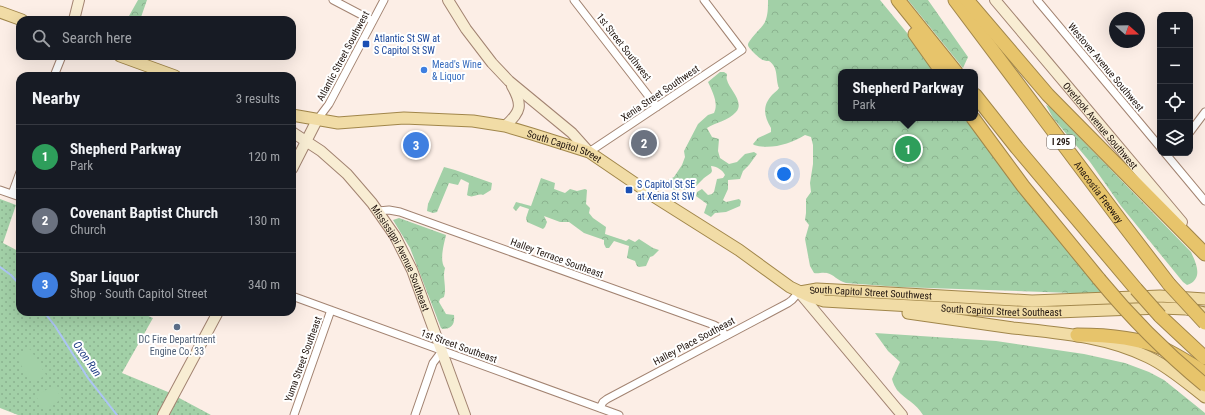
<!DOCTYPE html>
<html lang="en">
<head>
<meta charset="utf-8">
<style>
  :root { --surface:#171b24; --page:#242831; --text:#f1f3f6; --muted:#9ea1a6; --line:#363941; --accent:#b45309 }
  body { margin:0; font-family:"Roboto Condensed",sans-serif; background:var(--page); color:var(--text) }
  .controls { position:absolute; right:12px; top:12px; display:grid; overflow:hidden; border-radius:8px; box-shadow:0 4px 16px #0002 }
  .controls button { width:36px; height:36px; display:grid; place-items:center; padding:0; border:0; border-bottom:1px solid var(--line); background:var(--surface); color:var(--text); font:20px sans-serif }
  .compass { position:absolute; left:1109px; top:12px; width:36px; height:36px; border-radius:50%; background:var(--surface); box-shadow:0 4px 16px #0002; rotate:110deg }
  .you { position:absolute; left:784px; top:174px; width:14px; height:14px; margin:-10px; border:3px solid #fff; border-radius:50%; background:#1a73e8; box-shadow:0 0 0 6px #1a73e833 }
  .badge { display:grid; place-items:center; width:26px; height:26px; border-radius:50%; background:var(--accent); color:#fff; font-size:13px; font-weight:700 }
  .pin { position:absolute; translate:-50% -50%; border:2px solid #fff; box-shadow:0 1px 4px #0006 }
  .popup { position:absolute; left:838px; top:69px; width:140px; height:52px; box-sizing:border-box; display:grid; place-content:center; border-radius:8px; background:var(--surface); filter:drop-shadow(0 1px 3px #0005); font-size:13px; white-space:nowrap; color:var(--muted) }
  .popup b { font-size:15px; color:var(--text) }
  .popup::after { content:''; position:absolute; left:50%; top:100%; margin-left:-8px; border:8px solid transparent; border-top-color:var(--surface) }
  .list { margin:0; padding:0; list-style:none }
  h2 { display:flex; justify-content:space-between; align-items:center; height:52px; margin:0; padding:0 16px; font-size:17px }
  h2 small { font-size:13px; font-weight:400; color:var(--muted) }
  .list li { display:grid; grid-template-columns:26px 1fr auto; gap:12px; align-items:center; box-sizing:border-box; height:64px; padding:0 16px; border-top:1px solid var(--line) }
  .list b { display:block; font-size:15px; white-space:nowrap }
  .list p { margin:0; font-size:13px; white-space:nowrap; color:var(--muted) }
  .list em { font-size:13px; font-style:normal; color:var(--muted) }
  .icon { flex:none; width:22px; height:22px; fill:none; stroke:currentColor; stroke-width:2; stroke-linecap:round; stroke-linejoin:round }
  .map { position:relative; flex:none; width:1205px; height:415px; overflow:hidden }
  .search { position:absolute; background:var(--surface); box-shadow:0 4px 16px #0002; left:16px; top:16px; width:280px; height:44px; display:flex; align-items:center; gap:10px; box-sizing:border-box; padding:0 14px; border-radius:12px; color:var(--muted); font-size:15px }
  .panel { position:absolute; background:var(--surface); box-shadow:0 4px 16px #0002; left:16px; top:72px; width:280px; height:244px; border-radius:12px }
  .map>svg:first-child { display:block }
  .green { fill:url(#green-dots) }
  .forest { fill:url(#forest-crowns) }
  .pitch { fill:#a2d0a7 }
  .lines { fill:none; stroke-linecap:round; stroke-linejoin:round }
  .stream { stroke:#acc4f5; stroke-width:2 }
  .street-casing { stroke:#a28371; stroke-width:9 }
  .secondary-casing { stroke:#a28371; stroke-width:12 }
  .primary-casing { stroke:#a1864a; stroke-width:13 }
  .highway-casing { stroke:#a1864a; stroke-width:15 }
  .street { stroke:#fff; stroke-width:7 }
  .secondary { stroke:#f8edd3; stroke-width:10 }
  .primary { stroke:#f1dca6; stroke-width:11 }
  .highway { stroke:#e7c46b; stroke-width:13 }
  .highway-bridge-casing { stroke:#a1864a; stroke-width:15; stroke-linecap:butt }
  .highway-bridge { stroke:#e7c46b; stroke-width:13 }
  .transit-dot { fill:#1a4fb4; stroke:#fff; stroke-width:1.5 }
  .shop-dot { fill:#3f7fe0; stroke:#fff; stroke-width:1.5 }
  .service-dot { fill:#5c6f8a; stroke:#fff; stroke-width:1.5 }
  .labels { text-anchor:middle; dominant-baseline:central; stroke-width:4; stroke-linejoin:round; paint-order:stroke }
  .shield { fill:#fff; stroke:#635a56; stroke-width:1 }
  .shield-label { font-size:9px; font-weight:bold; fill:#20140e }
  .transit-label { font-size:10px; fill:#164399; stroke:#fff; text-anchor:start }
  .street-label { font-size:10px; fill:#20140e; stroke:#fff }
  .shop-label { font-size:10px; fill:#366cbe; stroke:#fff; text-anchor:start }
  .service-label { font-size:10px; fill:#4e5e75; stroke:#fff }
  .water-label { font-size:11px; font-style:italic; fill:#223e85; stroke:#fff }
</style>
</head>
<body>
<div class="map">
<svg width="1205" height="415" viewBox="0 0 1205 415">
  <defs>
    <pattern id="green-dots" width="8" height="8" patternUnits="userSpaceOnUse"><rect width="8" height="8" fill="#a2d0a7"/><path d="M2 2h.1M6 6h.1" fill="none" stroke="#8bb28f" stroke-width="1.8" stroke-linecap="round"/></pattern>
    <pattern id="forest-crowns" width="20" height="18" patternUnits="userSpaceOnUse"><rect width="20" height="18" fill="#a2d0a7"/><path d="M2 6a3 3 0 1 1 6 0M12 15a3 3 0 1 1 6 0" fill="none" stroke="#8bb28f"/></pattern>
  </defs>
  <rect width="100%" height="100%" fill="#fceee6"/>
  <path class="green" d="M0 199 16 205 3 243 20 252V312H139L153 318 122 373 168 392 211 415H18L0 408Z"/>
  <path class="forest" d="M138 0H147L140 20H128L129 16Z
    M768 0H880L939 72H841V118H975L1110 285 1101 294 899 287 846 283C838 281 833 274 827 273 822 272 818 274 814 273L810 266 805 239 809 225 805 220 806 213V199L811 192 810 183 813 164V145L811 137 805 135C790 144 771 150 754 145L753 144 758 138 771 132V128C764 116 762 106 772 95 775 92 777 91 779 88 775 78 779 68 769 61 768 61 765 61 763 60 760 59 748 48 748 45 748 40 762 28 765 22 768 15 768 8 768 0Z
    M908 0H928L968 57 963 68Z
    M720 72H724L727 74C727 76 726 78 727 80 729 89 745 102 736 112 728 121 716 122 707 128L712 137 719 139 718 151 720 158 729 164 737 162 745 154 754 152 757 154 749 165 743 171 740 179 728 180V189L723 200 726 202 739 199 741 201 740 206 726 212 715 213 711 217 704 213 707 204 696 196 697 192 702 189 708 195 712 194 714 192 717 179 723 178 725 175C723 170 716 166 711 166L712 171 711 173 704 178 694 188 681 190 668 189 662 185 666 181 674 177 682 165 685 157 684 151 698 124 708 115 714 113C719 103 712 91 708 82Z
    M1046 105 1050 107 1191 252C1196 263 1204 279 1187 285L1183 282 1121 206 1090 162 1053 118Z
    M444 167 455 170 492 183 491 190 483 195C477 193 473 199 467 195L469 183 461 179 458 185 449 183 437 212 433 213 427 211 428 204Z
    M541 178 555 183 554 189 565 193 570 189 577 191 585 189 587 190 586 204 590 208 589 213 593 218 606 227 605 234 626 241 629 239 635 242 639 239 653 248 659 250 653 256 650 257 646 266 639 267 637 266 635 261 627 258 629 246 614 241 609 248H606L604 244V240L584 233 569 222H560L544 216 547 222 545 227 543 229 527 222 526 218 529 209 520 206 516 211 513 208 516 202 531 206Z
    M399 218 446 235C444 244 439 261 445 268 442 277 447 287 444 297L440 299 439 302 446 314 454 315C455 324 452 329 443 329L441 328 410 248 393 220Z
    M875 333 996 341 1084 354 1125 363 1149 372 1164 380 1205 413V415H923C916 403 906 400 897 390 895 387 893 383 892 379L900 362 888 351Z"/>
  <path class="pitch" d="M30 349 46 375 32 383 16 357Z
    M54 385 62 399 44 410 36 396Z"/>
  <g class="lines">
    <path class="stream" d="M0 267 11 275 20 285
      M44 312 55 326 88 378 117 415"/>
    <defs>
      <path id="street" d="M333 0 373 21
        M574 0 657 107
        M1037 0 1160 147
        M54 76 62 56
        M317 120 329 104 384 0
        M1190 132 1205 112
        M589 152 742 50 704 0
        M1165 153 1205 201
        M0 190 20 197
        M12 194 20 172
        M378 211 389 210 400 212 714 325 721 329 725 335
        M292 296 619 415
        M600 408 603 402 607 399 788 303 792 300 799 292
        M294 415 331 310
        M415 415 433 363 442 351"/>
      <g id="secondary">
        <path d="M448 0 466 29 492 63 509 81 572 133 589 152"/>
        <path id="s1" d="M995 0 1182 222"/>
        <path d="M74 20 79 0"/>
        <path d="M505 126C521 112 523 105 512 86"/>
        <path id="s2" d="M292 132 321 151 347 174 372 203 395 236 412 270 465 415"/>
        <path d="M292 169 317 120"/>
        <path d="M799 292 902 415"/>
        <path d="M163 415 218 312"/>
      </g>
      <g id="primary">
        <path d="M0 12 22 20"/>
        <path d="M120 56 175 76"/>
        <path id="s3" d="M292 115 338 123 404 118 473 121 505 126 532 134 589 152 655 197 739 250 790 287 811 297 824 301 1018 312H1057L1161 308 1186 309 1205 313"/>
        <path id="s4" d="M800 292 817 289 836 290 1032 301 1160 296 1205 299"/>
        <path d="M908 313C943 318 978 323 1013 328 1059 333 1106 336 1148 357 1169 367 1187 383 1205 397"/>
      </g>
      <g id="highway">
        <path d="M898 0 956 72"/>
        <path id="s5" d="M955 0 1123 224 1169 284"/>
        <path d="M967 0 1048 95 1205 254"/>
        <path d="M915 34 942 72"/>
        <path d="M975 95 1017 148 1136 289"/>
        <path d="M973 118 1023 186 1099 279"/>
        <path d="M1160 316 1205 358"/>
        <path d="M1077 335C1106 335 1136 337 1162 348 1177 355 1191 364 1205 373"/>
      </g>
    </defs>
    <use href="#street" class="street-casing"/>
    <use href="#secondary" class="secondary-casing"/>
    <use href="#primary" class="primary-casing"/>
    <use href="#highway" class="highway-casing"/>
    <use href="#street" class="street"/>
    <use href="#secondary" class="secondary"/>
    <use href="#primary" class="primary"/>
    <use href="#highway" class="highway"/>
    <defs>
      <path id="highway-bridge" d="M1099 279C1131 318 1166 353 1205 385
        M1169 284 1205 323
        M1136 289 1160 316"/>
    </defs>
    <use href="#highway-bridge" class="highway-bridge-casing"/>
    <use href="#highway-bridge" class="highway-bridge"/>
  </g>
  <g class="transit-dot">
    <rect x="362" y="40" width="8" height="8" rx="2"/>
    <rect x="625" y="186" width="8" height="8" rx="2"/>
  </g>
  <circle class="shop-dot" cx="424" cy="70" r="4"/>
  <circle class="service-dot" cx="177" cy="327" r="4"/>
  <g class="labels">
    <rect class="shield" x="1047" y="135" width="28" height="14" rx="3"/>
    <g class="shield-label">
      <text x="1061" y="142">I 295</text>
    </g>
    <g class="transit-label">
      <text x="374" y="38">Atlantic St SW at<tspan x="374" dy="12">S Capitol St SW</tspan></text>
      <text x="637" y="184">S Capitol St SE<tspan x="637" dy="12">at Xenia St SW</tspan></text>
    </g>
    <g class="street-label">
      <text transform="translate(624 47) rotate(52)">1st Street Southwest</text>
      <text transform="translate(343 56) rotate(-62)">Atlantic Street Southwest</text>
      <text transform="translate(1106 67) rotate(50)">Westover Avenue Southwest</text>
      <text transform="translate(660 93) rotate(-34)">Xenia Street Southwest</text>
      <text stroke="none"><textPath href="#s1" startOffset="164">Overlook Avenue Southwest</textPath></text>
      <text stroke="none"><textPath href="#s3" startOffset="277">South Capitol Street</textPath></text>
      <text stroke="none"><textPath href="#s5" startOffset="240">Anacostia Freeway</textPath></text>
      <text stroke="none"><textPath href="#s2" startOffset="170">Mississippi Avenue Southeast</textPath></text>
      <text transform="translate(557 258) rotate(20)">Halley Terrace Southeast</text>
      <text stroke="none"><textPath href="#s4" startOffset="71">South Capitol Street Southwest</textPath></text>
      <text stroke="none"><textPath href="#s3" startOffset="759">South Capitol Street Southeast</textPath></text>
      <text transform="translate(694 341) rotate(-28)">Halley Place Southeast</text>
      <text transform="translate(459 346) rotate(20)">1st Street Southeast</text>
      <text transform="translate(303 359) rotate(-70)">Yuma Street Southeast</text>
    </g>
    <g class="shop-label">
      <text x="432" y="64">Mead's Wine<tspan x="432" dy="12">&amp; Liquor</tspan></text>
    </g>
    <g class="service-label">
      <text x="177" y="339">DC Fire Department<tspan x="177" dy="12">Engine Co. 33</tspan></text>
    </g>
    <g class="water-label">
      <text transform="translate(87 359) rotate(55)">Oxon Run</text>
    </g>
  </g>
</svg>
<div class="controls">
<button>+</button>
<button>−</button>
<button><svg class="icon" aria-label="locate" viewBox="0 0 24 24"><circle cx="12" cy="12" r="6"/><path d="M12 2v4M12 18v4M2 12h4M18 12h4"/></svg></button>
<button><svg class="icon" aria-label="layers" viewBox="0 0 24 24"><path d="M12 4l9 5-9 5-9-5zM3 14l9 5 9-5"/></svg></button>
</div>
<svg class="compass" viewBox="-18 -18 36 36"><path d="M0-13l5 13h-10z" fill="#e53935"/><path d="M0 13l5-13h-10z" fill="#9ea1a6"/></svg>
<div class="you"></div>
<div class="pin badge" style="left:908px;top:149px;background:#2e9e5b">1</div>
<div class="popup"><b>Shepherd Parkway</b>Park</div>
<div class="pin badge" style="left:644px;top:143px;background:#6b7280">2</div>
<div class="pin badge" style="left:416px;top:145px;background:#3f7fe0">3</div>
<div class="search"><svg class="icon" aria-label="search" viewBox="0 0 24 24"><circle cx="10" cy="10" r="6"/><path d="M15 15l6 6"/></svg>Search here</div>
<section class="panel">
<h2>Nearby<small>3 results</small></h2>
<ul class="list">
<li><span class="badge" style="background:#2e9e5b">1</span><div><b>Shepherd Parkway</b><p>Park</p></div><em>120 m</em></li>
<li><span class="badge" style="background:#6b7280">2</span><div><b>Covenant Baptist Church</b><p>Church</p></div><em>130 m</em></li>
<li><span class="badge" style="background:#3f7fe0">3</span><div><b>Spar Liquor</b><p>Shop · South Capitol Street</p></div><em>340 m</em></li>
</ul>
</section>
</div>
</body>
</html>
